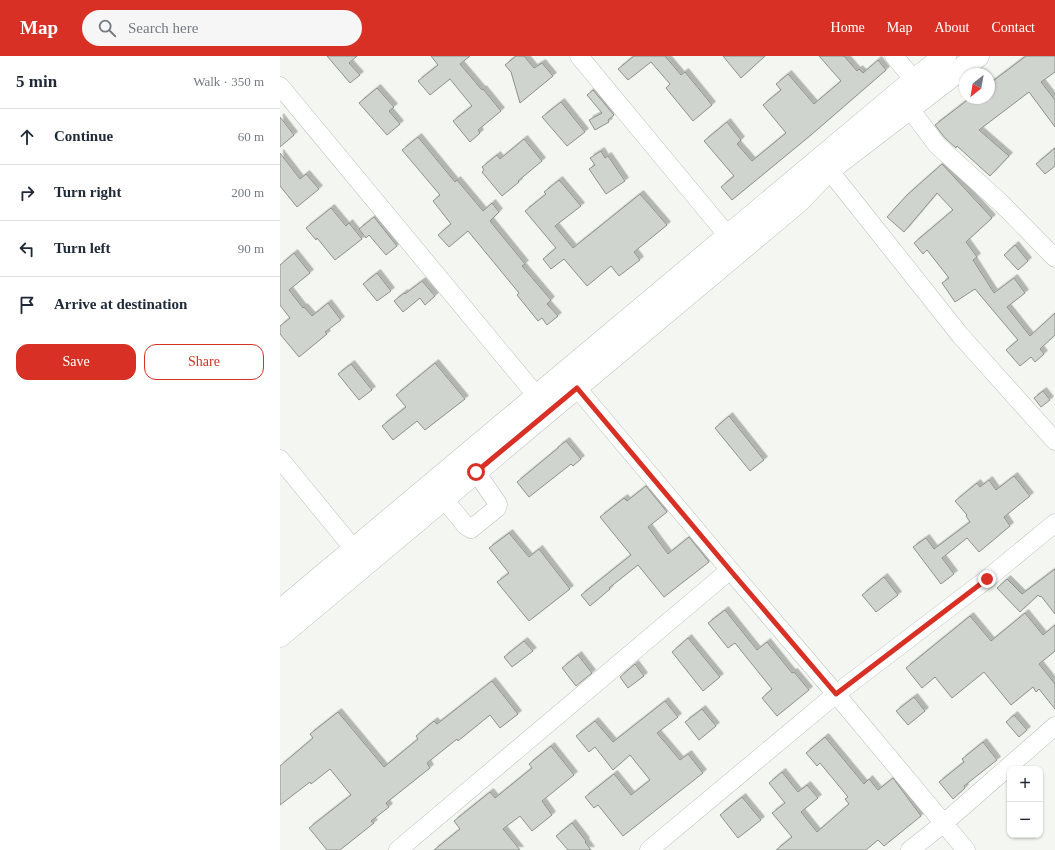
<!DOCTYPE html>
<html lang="en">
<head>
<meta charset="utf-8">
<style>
  :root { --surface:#fff; --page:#f6f6f7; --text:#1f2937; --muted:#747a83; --line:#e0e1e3; --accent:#d93025 }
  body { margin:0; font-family:Georgia,serif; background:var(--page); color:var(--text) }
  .controls { position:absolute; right:12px; bottom:12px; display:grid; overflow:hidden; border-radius:8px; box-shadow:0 1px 3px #0004 }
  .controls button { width:36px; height:36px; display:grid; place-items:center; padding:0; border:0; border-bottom:1px solid var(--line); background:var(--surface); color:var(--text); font:20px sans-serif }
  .compass { position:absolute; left:679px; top:12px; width:36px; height:36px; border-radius:50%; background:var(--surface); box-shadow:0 1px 3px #0004; rotate:211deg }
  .stop { position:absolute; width:12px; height:12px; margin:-9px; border:3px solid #d93025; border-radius:50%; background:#fff }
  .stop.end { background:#d93025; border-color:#fff; box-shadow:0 1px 4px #0008 }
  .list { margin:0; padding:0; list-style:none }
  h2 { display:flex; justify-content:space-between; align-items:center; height:52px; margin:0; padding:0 16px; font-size:17px }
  h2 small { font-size:13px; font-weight:400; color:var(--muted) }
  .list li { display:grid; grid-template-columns:26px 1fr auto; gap:12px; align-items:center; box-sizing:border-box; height:56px; padding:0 16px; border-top:1px solid var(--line) }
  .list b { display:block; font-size:15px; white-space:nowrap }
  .list em { font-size:13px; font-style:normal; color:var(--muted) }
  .actions { display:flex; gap:8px; padding:12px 16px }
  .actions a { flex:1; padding:9px 0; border:1px solid var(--accent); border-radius:12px; text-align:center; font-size:14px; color:var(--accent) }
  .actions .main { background:var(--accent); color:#fff }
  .icon { flex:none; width:22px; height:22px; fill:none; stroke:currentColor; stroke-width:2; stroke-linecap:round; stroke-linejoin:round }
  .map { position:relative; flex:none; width:775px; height:794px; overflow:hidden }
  header { display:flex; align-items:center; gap:24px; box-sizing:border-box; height:56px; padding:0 20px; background:var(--accent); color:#fff }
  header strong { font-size:19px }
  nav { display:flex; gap:22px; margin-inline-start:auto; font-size:14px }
  .search { width:280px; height:36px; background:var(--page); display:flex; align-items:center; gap:10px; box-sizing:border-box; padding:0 14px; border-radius:22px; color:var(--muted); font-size:15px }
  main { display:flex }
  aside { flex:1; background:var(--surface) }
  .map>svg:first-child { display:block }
  .building { fill:#d0d4ce; stroke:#8e928c; filter:url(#shadow) }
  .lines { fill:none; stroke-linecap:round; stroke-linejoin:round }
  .minor-casing { stroke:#bdc0ba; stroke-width:19 }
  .major-casing { stroke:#bdc0ba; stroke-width:23 }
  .minor { stroke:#fff; stroke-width:18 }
  .major { stroke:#fff; stroke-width:22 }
  .route { stroke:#d93025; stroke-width:5 }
</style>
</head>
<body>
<header>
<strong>Map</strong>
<div class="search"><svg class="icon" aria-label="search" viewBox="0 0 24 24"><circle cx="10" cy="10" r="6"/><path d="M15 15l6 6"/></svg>Search here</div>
<nav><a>Home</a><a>Map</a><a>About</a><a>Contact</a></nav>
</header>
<main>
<aside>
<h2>5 min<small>Walk · 350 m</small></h2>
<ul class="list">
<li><svg class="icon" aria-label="ahead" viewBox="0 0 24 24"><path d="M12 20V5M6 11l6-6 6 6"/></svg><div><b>Continue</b></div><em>60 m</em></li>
<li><svg class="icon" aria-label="right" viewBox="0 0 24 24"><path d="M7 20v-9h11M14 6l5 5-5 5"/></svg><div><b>Turn right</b></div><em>200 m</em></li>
<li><svg class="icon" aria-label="left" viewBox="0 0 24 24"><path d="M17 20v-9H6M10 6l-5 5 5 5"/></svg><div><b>Turn left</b></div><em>90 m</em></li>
<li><svg class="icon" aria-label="arrive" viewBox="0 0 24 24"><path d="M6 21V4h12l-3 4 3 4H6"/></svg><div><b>Arrive at destination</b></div></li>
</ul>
<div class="actions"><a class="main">Save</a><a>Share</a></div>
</aside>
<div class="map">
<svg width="775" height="794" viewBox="0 0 775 794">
  <defs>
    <filter id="shadow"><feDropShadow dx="3.5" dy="-3.5" stdDeviation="0" flood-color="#0004"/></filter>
  </defs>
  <rect width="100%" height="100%" fill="#f4f7f1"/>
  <path class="building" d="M47 0H77L69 7 80 19 70 27Z
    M151 0H190L180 8 202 34 203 33 221 55 198 74 200 77 190 86 173 65 192 50 170 23 150 39 138 25 158 9Z
    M236 0H244L254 12 262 7 273 20 240 47 231 16 225 9Z
    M354 0H385L401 19 405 16 432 49 413 65 386 32 390 28 371 6 348 24 338 13Z
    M443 0H485L461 22Z
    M539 0H564L577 15 579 13 583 17 598 4 606 14 531 79 452 144 441 131 454 120 424 85 447 66 461 84 457 88 472 105 506 77 483 49 501 34 496 28 508 18 534 48 561 25Z
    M746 0H775V16L761 26 775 44V71L749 36 699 74 729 100 710 120 677 90 676 92 665 82 655 69 690 42H709V28Z
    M97 32 114 51 109 55 120 68 107 79 79 47Z
    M313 34 334 59 328 64 329 66 315 74 309 64 322 57 307 39Z
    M281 46 305 76 287 90 262 61Z
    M0 61 14 79 0 91Z
    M138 81 175 126 177 124 203 155 212 147 219 156 210 165 245 208 242 210 271 244 267 248 278 260 267 269 262 262 258 265 237 239 239 237 188 175 169 191 158 179 171 168 153 145 160 139 122 94Z
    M244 83 262 105 238 125 239 126 222 140 202 116 204 114 202 111 217 99 220 103Z
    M775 92V110L765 118 756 108Z
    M321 95 325 102 328 100 345 125 326 138 309 113 315 109 310 102Z
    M0 97 20 123 26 118 39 133 17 151 0 130Z
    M662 108 712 162 686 186 697 201 693 204 714 237 734 222 745 237 727 251 750 280 775 257V279L760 293 764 298 755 306 751 301 740 310 726 294 738 284 695 233 675 246 662 227 669 222 647 194 643 198 634 187 673 154 657 137 624 176 607 161 627 139Z
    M279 124 301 150 275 170 293 192 360 138 387 169 354 196 360 204 339 220 331 210 307 230 284 203 271 213 263 203 276 192 245 155 266 138 264 136Z
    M51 152 66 170 69 167 82 183 55 204 37 182 36 184 26 172Z
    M94 161 117 190 106 199 89 179 86 182 79 173Z
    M735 189 748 205 738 214 724 199Z
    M14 197 30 217 9 234 23 252 24 251 32 260 48 247 61 264 45 276 47 278 19 301 0 278V270L10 262 0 249V209Z
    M97 217 111 235 97 245 83 228Z
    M142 225 155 240 145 249 140 242 123 256 114 245 124 237 125 238Z
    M155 307 185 343 145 374 137 365 113 384 102 370 126 351 116 339Z
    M71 308 92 334 79 344 58 318Z
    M763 335 770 344 761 351 754 342Z
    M449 360 484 404 470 415 435 372Z
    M286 385 301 403 293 410 291 408 249 441 237 426 278 392V391Z
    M734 420 750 440 724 461 730 470 699 496 687 482 662 502 674 518 661 528 633 491 646 482 654 493 690 466 686 460 687 459 675 445 697 427 700 431 709 424 716 434Z
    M366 430 387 456 368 471 388 498 409 481 429 506 384 541 358 509 329 532 330 533 310 550 301 539 351 499 320 461 344 442 347 445Z
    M229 477 249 501 259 493 290 533 249 565 217 526 229 517 209 492Z
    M775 513V558L761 540 760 541 758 539 740 556 717 532 727 523 742 538Z
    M604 521 618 539 596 556 582 539Z
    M445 554 477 594 487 586 512 617 514 616 529 634 497 660 482 642 492 633 455 587 448 592 428 567Z
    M745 557 763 579 775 569V595L759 608 775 628V653L759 633 756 636 753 631 731 649 704 616 672 642 655 621 642 632 626 612 690 560 711 585Z
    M408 582 440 621 423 635 392 596Z
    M244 585 253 595 232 611 224 601Z
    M298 599 312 617 296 630 282 612Z
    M355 608 364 620 348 632 340 621Z
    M212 625 238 658 220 672 210 659 178 685 177 683 147 707 150 712 106 747 109 751 91 765 94 767 60 794H47L29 772 71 739 50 713 31 728 30 726 0 749V710L33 682 30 678 58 656 104 711 138 683 136 680 154 665 157 668Z
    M634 641 645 655 628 669 616 655Z
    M385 645 398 661 377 677 400 704 408 698 423 717 343 780 318 749 314 752 305 741 334 718 351 739 370 724 350 699 333 714 315 691 309 696 296 680 315 665 333 686Z
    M422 653 436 670 419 684 405 666Z
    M734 659 747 674 739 681 726 666Z
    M545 681 584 728 589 723 598 734 613 722 641 760 604 790 598 784 586 794H496L512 781 492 757 505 747 489 727 502 716 518 736 527 729 538 742 521 756 537 776 569 748 565 743 568 741 540 707 537 710 526 697Z
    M703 686 717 704 684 730 685 732 673 743 659 726 684 706 682 703Z
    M271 690 294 719 262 745 272 759 252 775 240 760 223 773 240 794H154L180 773 174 765 210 736 215 742 252 712 249 708Z
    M462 741 481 764 458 782 440 759Z
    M292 767 306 785 305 786 311 794H288L276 780Z"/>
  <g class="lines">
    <defs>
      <path id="minor" d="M299 0 448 180
        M614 0 643 35
        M0 30 256 339
        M630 53 657 89 722 148 775 202
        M549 114 680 279 775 385
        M297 332 450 514 556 638 686 794
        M0 403 82 503
        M164 443 186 470 191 473 217 452 218 448 196 416
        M118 794 450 514
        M369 794 556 638 707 523 775 467
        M630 794 664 767 775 670"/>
      <path id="major" d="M0 555 634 24 665 0
        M0 580 518 146 549 114 698 0"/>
    </defs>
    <use href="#minor" class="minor-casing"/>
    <use href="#major" class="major-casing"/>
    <use href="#minor" class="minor"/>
    <use href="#major" class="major"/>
  </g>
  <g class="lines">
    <path class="route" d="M196 416 297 332 450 514 556 638 707 523"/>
  </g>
</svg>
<div class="controls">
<button>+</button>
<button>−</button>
</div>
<svg class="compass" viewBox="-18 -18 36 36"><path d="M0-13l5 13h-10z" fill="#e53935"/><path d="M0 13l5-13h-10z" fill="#747a83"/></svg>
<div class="stop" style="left:196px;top:416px"></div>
<div class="stop end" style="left:707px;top:523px"></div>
</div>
</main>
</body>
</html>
